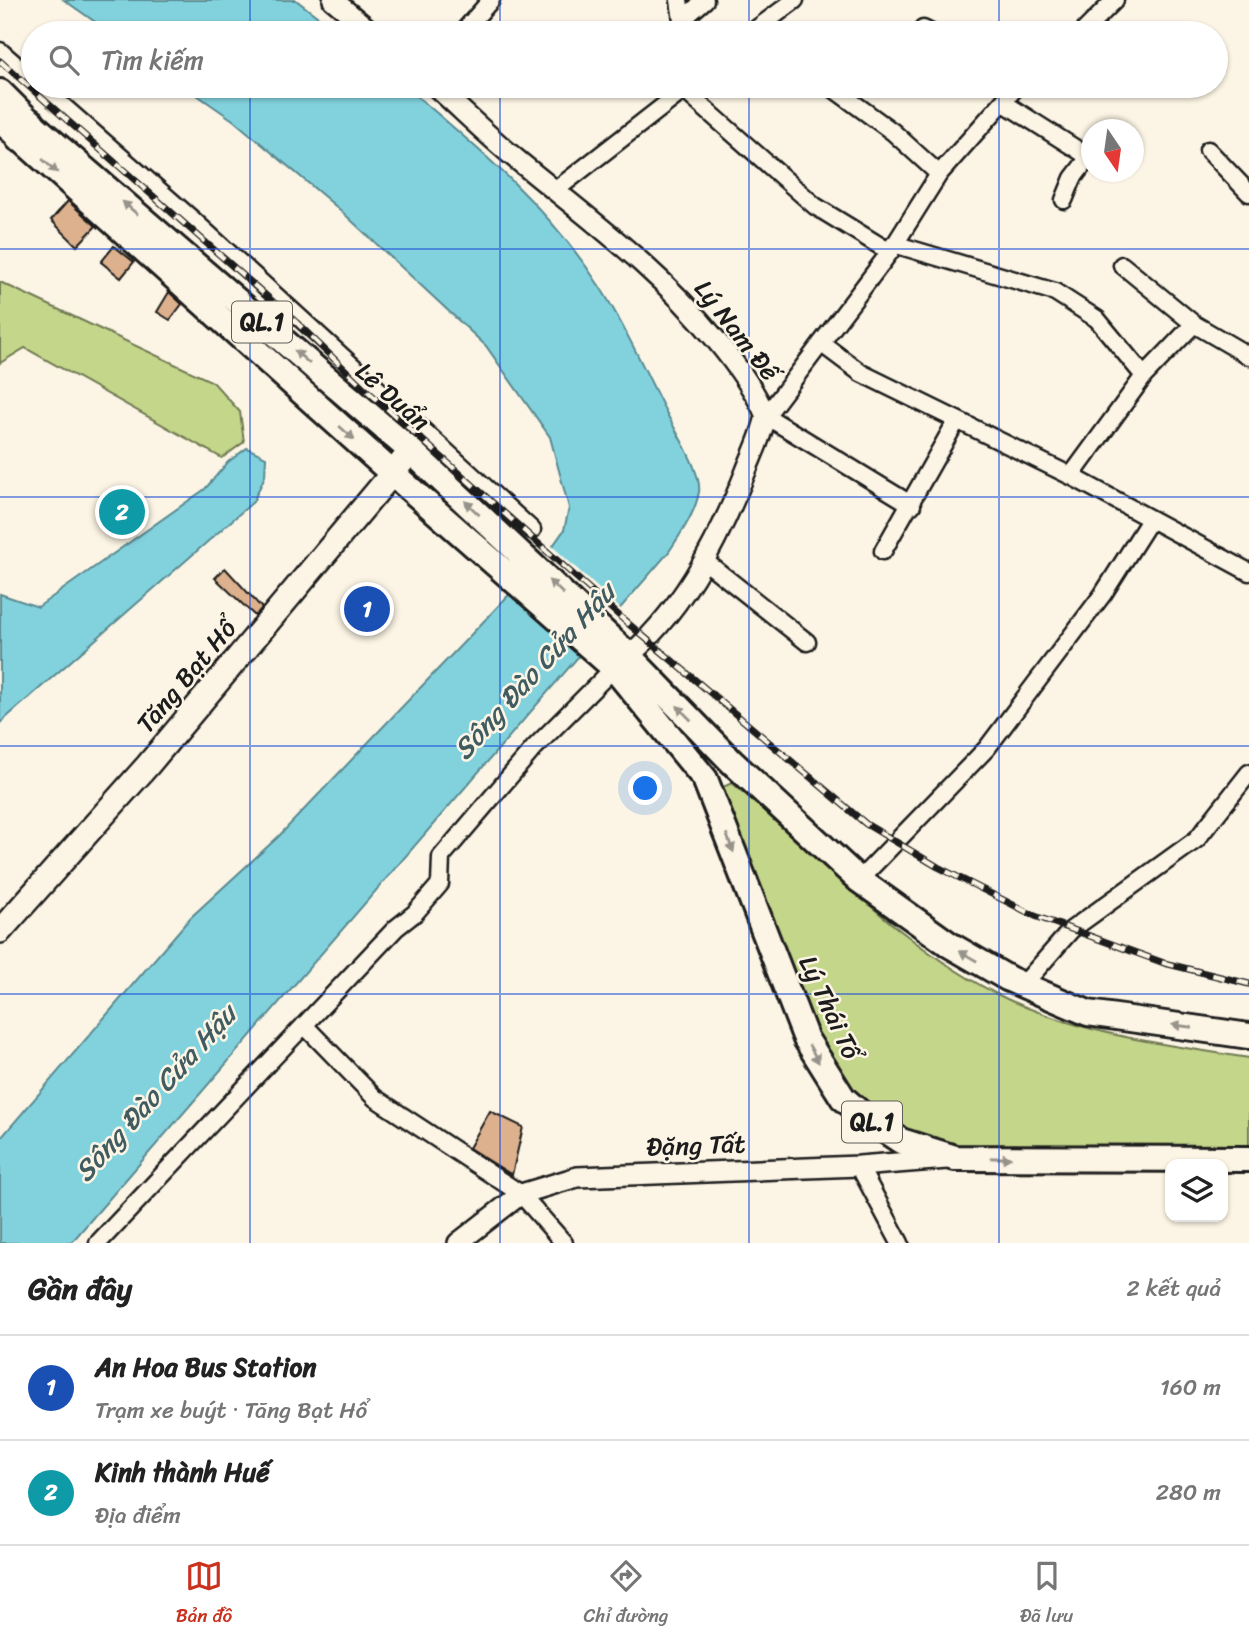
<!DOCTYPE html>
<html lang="vi">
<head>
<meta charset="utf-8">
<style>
  :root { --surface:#fff; --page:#f6f6f6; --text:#222; --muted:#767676; --line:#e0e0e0; --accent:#c8321e }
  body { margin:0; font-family:Sriracha,sans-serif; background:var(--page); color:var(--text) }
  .controls { position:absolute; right:21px; bottom:21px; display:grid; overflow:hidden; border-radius:14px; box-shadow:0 2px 5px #0004 }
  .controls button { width:63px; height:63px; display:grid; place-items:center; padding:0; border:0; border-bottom:2px solid var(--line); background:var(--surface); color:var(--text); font:35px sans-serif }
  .compass { position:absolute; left:1081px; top:119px; width:63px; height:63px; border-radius:50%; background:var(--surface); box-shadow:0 2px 5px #0004; rotate:167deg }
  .you { position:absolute; left:646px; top:789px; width:24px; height:24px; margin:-18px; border:5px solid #fff; border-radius:50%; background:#1a73e8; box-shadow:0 0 0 10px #1a73e833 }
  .badge { display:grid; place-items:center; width:46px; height:46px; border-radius:50%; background:var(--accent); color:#fff; font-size:23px; font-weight:700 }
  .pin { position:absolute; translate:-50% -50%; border:4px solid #fff; box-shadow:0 2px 7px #0006 }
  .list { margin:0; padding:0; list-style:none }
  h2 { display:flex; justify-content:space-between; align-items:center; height:91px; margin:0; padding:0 28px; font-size:30px }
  h2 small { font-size:23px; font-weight:400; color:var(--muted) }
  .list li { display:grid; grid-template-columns:46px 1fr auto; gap:21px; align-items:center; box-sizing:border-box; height:105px; padding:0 28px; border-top:2px solid var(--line) }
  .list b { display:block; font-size:26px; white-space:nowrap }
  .list p { margin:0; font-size:23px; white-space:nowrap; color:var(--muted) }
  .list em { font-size:23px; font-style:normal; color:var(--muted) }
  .icon { flex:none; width:38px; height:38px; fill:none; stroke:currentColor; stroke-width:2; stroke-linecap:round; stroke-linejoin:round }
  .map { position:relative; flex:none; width:1249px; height:1243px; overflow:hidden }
  .search { position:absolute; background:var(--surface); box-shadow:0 2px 5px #0004; left:21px; right:21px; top:21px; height:77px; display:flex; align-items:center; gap:18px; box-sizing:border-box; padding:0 24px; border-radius:38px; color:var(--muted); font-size:26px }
  .sheet { height:301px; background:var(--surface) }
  nav { display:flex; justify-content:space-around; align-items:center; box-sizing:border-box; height:98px; border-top:2px solid var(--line); background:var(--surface); font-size:19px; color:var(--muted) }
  nav a { display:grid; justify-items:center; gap:4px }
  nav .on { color:var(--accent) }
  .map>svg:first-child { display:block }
  .green { fill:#c4d68a; stroke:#707953; stroke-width:2 }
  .water { fill:#82d2de; stroke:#598990; stroke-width:2 }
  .pier { fill:#fcf5e5 }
  .building { fill:#ddb18d; stroke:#1c1c1c; stroke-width:2 }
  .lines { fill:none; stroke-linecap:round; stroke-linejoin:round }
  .minor-casing { stroke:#1c1c1c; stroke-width:21 }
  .tertiary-casing { stroke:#1c1c1c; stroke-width:24 }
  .secondary-casing { stroke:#1c1c1c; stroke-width:28 }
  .primary-casing { stroke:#1c1c1c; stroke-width:30 }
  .trunk-casing { stroke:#1c1c1c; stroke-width:32 }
  .minor { stroke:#fcf5e5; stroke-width:16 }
  .tertiary { stroke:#fcf5e5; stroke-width:19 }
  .secondary { stroke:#fcf5e5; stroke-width:23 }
  .primary { stroke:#fcf5e5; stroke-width:24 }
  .trunk { stroke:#fcf5e5; stroke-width:26 }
  .rail-casing { stroke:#1c1c1c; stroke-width:7 }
  .rail { stroke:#fcf5e5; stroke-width:4.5; stroke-dasharray:13; stroke-linecap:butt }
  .oneway { fill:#97938b }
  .grid { fill:none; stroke:#1d4ed8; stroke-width:2; stroke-opacity:0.55 }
  .labels { text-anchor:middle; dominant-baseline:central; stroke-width:5; stroke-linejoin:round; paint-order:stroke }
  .shield { fill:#fcf5e5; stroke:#5f5d58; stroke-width:2 }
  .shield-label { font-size:24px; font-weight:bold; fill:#1c1c1c }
  .street-label { font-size:26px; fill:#1c1c1c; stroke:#fcf5e5 }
  .water-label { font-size:28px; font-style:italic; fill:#405c60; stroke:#fcf5e5 }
</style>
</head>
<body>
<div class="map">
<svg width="1249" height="1243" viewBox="0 0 1249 1243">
  <rect width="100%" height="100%" fill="#fcf5e5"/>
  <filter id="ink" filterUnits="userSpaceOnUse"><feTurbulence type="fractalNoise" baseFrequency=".0143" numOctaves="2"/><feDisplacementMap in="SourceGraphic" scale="14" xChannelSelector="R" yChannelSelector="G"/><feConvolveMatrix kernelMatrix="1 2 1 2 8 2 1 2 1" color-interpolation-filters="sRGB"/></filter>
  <g filter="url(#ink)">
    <path class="green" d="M0 282 213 382 240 412 244 442 222 458 25 348 0 363Z
      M732 783C819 856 904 950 1007 999 1084 1035 1166 1045 1249 1058V1151L968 1149 913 1133 880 1112 855 1091 831 1059 817 1034 720 794 723 787Z"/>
    <path class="water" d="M64 0H296L339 33H111Z
      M184 86H405C476 146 549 207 600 287 626 327 645 372 667 414 676 432 702 472 699 492 695 514 680 535 668 553L71 1243H0V1139L190 918 278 837 545 557 564 530 569 508 550 437 486 346 339 209 233 120Z
      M247 448 266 457 265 476 253 502 0 723V594L38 607 205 489 228 462Z"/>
    <path class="pier" d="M550 544 622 610 613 621 541 555Z"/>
    <path class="building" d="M68 201 96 226 77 246 51 220Z
      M114 246 134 262 121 278 101 262Z
      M169 292 182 304 170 320 157 312Z
      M225 568 262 608 255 616 215 578Z
      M490 1111 523 1127 512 1175 469 1148Z"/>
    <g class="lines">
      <defs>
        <path id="minor" d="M679 0 682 20 698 33
          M682 20 705 0
          M923 29 931 33
          M462 33 491 0
          M751 33 795 0
          M1082 33 1115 0
          M0 51 33 80
          M40 86 193 220 532 530
          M830 86 893 132 939 174
          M684 90 815 206 890 252
          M1004 103 1089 157 1073 178 1064 200
          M1208 150 1249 193
          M557 189 689 86
          M894 244 1055 292 1097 319 1144 376
          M1122 265 1194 324
          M821 343 861 373 1071 476 1249 572
          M1071 476 1144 376 1194 324 1249 356
          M912 505 766 416 890 252 939 174 1017 86
          M883 551 957 420
          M706 562 807 642
          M859 880 987 748 1103 594 1150 520
          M1023 985 1071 930 1197 839 1249 773
          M304 1025 375 1098 521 1194 564 1243
          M859 1166 900 1243
          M98 1243 396 928 415 913 440 884 441 857 534 748 614 668"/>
        <path id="tertiary" d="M333 0 373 33
          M435 86C462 110 487 135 515 158 585 216 658 268 716 340 735 363 754 388 766 416 762 435 753 453 746 471 717 544 680 616 618 665
          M458 1243 521 1194 577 1177 859 1166 947 1159"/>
        <path id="secondary" d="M0 931 148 765 411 451"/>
        <path id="primary" d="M0 92 31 123 411 451 629 656 732 762 859 880 950 945 1009 979 1088 1013 1249 1036
          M0 120 392 473 614 668 705 779 806 1039 843 1098 865 1117 901 1141 955 1158 1249 1159"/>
        <path id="trunk" d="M19 138 31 123"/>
      </defs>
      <use href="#minor" class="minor-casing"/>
      <use href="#tertiary" class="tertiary-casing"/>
      <use href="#secondary" class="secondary-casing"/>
      <use href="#primary" class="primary-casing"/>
      <use href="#trunk" class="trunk-casing"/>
      <use href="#minor" class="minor"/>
      <use href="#tertiary" class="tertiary"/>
      <use href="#secondary" class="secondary"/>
      <use href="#primary" class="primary"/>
      <use href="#trunk" class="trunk"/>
      <defs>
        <path id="rail" d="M0 61 297 323 363 387 624 620 866 824 938 867 1035 916 1164 963 1249 984"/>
      </defs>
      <use href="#rail" class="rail-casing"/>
      <use href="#rail" class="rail"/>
    </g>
    <defs><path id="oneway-solid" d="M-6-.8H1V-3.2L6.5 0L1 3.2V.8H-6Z" transform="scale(1.75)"/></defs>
    <g class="oneway">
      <use href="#oneway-solid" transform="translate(50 166) rotate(42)"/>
      <use href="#oneway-solid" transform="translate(130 208) rotate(-139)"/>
      <use href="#oneway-solid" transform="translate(302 357) rotate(-139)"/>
      <use href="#oneway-solid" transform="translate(347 433) rotate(42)"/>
      <use href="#oneway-solid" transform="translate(472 508) rotate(-136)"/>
      <use href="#oneway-solid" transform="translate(556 587) rotate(-137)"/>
      <use href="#oneway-solid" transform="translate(684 713) rotate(-134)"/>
      <use href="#oneway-solid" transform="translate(730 843) rotate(69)"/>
      <use href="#oneway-solid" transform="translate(968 956) rotate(-150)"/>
      <use href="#oneway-solid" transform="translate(1182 1026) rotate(-172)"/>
      <use href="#oneway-solid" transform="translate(814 1054) rotate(61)"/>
      <use href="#oneway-solid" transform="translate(1001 1158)"/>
    </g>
  </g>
  <path class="grid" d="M250 0V33M500 0V33M749 0V33M999 0V33M250 86V1243M500 86V1243M749 86V1243M999 86V1243M0 249H1249M0 497H1249M0 746H1249M0 994H1249"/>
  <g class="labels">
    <g class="shield">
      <rect x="232" y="301.5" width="60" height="41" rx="5"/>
      <rect x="842" y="1101.5" width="60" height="41" rx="5"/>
    </g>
    <g class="shield-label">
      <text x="262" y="322">QL.1</text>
      <text x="872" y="1122">QL.1</text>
    </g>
    <g class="street-label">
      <text transform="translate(737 330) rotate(52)">Lý Nam Đế</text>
      <text transform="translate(393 396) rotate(41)">Lê Duẩn</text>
      <text transform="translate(186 676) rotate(-50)">Tăng Bạt Hổ</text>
      <text transform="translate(830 1007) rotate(65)">Lý Thái Tổ</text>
      <text transform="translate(696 1145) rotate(-2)">Đặng Tất</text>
    </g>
    <g class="water-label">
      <text transform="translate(534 671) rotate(-48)">Sông Đào Cửa Hậu</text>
      <text transform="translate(155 1093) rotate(-48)">Sông Đào Cửa Hậu</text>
    </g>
  </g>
</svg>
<div class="controls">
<button><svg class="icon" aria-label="layers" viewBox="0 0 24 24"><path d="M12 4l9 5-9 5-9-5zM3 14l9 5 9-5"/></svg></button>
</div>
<svg class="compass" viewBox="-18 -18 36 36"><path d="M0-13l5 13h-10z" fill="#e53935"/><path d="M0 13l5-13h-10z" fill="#767676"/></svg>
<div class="you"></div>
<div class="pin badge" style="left:367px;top:609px;background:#1a4fb4">1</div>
<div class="pin badge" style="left:122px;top:512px;background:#0f9aa8">2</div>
<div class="search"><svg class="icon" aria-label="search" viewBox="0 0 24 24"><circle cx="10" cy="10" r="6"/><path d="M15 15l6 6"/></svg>Tìm kiếm</div>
</div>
<section class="sheet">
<h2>Gần đây<small>2 kết quả</small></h2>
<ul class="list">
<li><span class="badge" style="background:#1a4fb4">1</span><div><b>An Hoa Bus Station</b><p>Trạm xe buýt · Tăng Bạt Hổ</p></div><em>160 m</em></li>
<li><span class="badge" style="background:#0f9aa8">2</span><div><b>Kinh thành Huế</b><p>Địa điểm</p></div><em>280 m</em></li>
</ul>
</section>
<nav>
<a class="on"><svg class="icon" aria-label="map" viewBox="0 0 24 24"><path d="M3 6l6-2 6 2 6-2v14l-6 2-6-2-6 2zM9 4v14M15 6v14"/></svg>Bản đồ</a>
<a><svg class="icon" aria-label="directions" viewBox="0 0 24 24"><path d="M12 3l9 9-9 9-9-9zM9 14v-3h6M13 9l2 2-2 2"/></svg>Chỉ đường</a>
<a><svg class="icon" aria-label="saved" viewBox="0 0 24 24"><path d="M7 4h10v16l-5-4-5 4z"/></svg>Đã lưu</a>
</nav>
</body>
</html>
